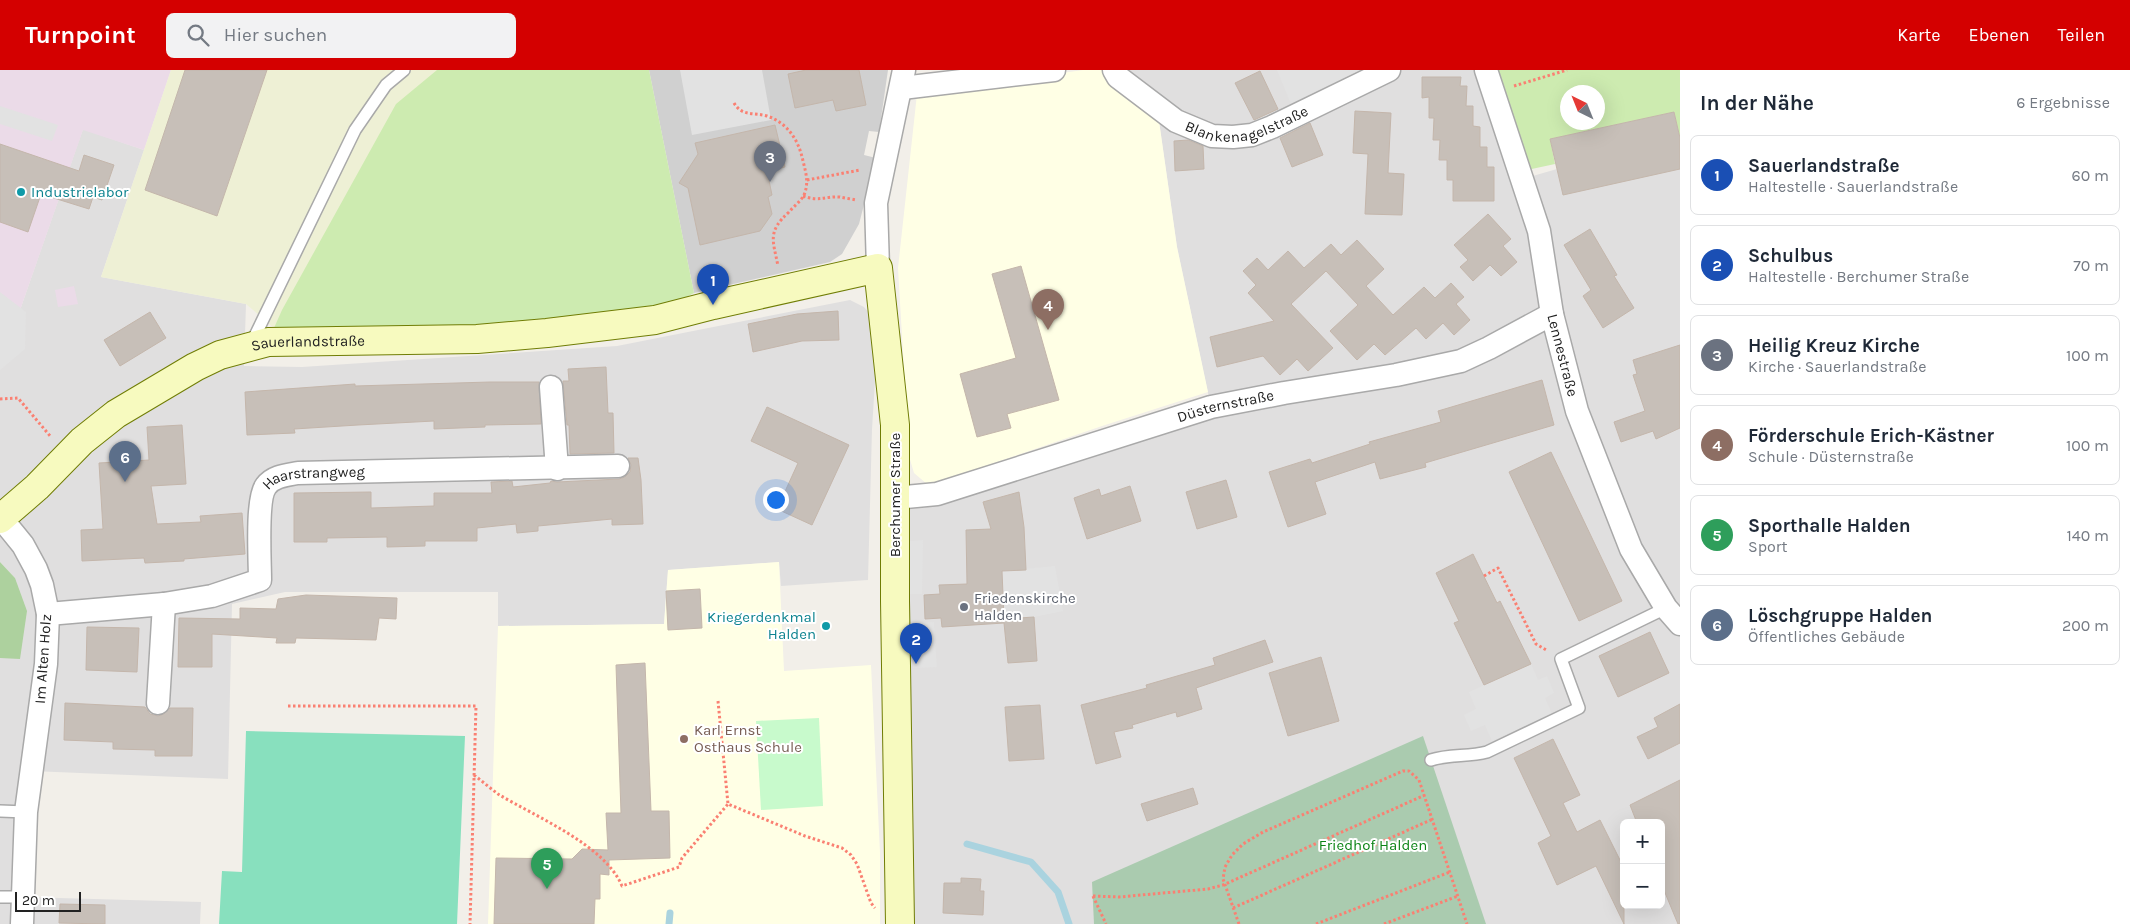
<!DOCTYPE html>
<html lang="de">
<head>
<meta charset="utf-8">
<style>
  :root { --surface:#fff; --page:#f2f2f3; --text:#1f2937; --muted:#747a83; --line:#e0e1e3; --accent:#d40000 }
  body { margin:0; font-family:Karla,sans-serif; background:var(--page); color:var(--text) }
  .controls { position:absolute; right:15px; bottom:15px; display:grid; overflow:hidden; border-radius:8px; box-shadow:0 5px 20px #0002 }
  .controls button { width:45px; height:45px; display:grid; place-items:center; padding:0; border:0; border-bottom:1px solid var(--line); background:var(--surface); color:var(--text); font:25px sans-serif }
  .compass { position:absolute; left:1560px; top:15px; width:45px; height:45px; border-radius:50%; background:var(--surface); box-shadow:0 5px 20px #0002; rotate:317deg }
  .scale { position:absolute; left:15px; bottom:12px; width:66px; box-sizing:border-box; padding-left:5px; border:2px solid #222; border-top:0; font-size:14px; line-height:18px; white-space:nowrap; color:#222; -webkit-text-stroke:4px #fff; paint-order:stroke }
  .you { position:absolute; left:775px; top:429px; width:18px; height:18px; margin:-12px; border:4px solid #fff; border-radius:50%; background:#1a73e8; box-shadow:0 0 0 8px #1a73e833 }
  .badge { display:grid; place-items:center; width:32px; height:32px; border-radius:50%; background:var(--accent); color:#fff; font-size:16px; font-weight:700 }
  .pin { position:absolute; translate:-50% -41px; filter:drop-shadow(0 1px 2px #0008) }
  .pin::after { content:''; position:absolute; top:26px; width:18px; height:15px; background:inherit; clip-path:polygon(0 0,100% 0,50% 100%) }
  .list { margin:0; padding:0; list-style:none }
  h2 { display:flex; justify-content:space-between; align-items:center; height:65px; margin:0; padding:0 20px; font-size:21px }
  h2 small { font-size:16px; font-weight:400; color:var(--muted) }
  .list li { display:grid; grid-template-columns:32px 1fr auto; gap:15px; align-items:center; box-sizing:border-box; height:80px; margin:0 10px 10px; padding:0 10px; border:1px solid var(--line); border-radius:8px }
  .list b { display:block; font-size:19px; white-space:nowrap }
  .list p { margin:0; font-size:16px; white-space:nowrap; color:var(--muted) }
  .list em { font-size:16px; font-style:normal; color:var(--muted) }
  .icon { flex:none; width:28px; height:28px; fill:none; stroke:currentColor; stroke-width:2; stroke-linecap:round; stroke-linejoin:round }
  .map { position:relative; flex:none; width:1680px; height:854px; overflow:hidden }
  header { display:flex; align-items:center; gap:30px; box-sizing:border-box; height:70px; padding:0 25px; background:var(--accent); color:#fff }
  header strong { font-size:24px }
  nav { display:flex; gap:28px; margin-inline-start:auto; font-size:18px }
  .search { width:350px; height:45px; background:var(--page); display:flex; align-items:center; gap:12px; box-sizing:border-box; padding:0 18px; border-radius:8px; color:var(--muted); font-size:19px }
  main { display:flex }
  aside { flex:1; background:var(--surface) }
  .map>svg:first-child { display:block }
  .residential { fill:#e0dfdf; fill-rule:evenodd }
  .industrial { fill:#ebdbe8 }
  .education { fill:#ffffe5 }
  .religious { fill:#d0d0d0 }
  .farmland { fill:#eef0d5 }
  .grass { fill:#cdebb0; fill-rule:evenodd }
  .forest { fill:#add19e }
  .cemetery { fill:#aacbaf }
  .park { fill:#c8facc }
  .pitch { fill:#88e0be }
  .parking { fill:#e2e2e2 }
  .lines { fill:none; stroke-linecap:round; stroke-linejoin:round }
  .stream { stroke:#aad3df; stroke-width:7 }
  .building { fill:#c7bfb8; stroke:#c4b6ab }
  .lane-casing { stroke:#a9a9a9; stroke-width:14 }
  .street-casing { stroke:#a9a9a9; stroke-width:25 }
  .secondary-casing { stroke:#707d05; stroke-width:30 }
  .path { stroke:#fa8072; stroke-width:3; stroke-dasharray:2.5 2.5; stroke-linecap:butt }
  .lane { stroke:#fff; stroke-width:11 }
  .street { stroke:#fff; stroke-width:22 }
  .secondary { stroke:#f7fabf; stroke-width:28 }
  .culture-dot { fill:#0f9aa8; stroke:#fff; stroke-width:2 }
  .worship-dot { fill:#6b7280; stroke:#fff; stroke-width:2 }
  .education-dot { fill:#8d6e63; stroke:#fff; stroke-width:2 }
  .labels { text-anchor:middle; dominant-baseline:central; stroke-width:4; stroke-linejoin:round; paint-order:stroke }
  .street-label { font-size:15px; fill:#222; stroke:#fff }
  .culture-label { font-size:15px; fill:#0d838f; stroke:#fff; text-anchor:start }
  .worship-label { font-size:15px; fill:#5b616d; stroke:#fff; text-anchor:start }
  .education-label { font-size:15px; fill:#785e54; stroke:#fff; text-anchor:start }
  .park-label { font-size:15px; fill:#0c8416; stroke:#fff }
</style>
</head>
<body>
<header>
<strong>Turnpoint</strong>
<div class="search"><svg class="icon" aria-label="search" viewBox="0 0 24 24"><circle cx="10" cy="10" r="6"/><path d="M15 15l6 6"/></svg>Hier suchen</div>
<nav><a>Karte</a><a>Ebenen</a><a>Teilen</a></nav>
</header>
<main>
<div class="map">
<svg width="1680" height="854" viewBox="0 0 1680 854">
  <rect width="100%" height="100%" fill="#f2efe9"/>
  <path class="residential" d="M1114 0H1486L1522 109 1557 99 1550 69 1674 42 1680 68V854H900L895 428 1211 337 1177 177 1157 37ZM1624 753H1661V835H1624Z
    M83 59 144 80 101 207 246 234 244 296 302 297 617 276 850 230 864 237 874 249 876 295 872 359 868 510 781 516 779 492 668 500 664 554 498 556V522H285L232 534 228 709 31 701 23 827 201 832 200 854H0V588H20L15 508 0 492V290L4 286Z"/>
  <path class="industrial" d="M0 0H171L144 80 83 60 4 286 0 290Z
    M74 216 78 234 58 237 55 220Z"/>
  <path class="education" d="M1083 0H1114L1157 37 1177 177 1208 322 1102 356 965 403 944 414H927L914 403 909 386 898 198 917 24Z
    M779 492 784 601 871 595 880 783V854H488L498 556 664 554 668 500Z"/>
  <path class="religious" d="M649 0H888L879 62 869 61 864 85 876 88 859 154 842 184 830 192 694 223Z"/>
  <path class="farmland" d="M171 0H606L274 258 246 234 101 207Z"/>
  <path class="grass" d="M437 0H649L694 223 679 231 623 246 458 258H274L282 240 396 34Z
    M1495 0H1680V68L1674 42 1550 69 1555 94 1527 100ZM1568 22H1598V52H1568Z"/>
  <path class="forest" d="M0 492 15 508 27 541 20 589 0 588Z"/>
  <path class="cemetery" d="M1423 666 1486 854H1094L1092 812Z"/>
  <path class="park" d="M819 648 823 736 761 740 756 651Z"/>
  <path class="pitch" d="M246 661 465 666 457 854H219L222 801 242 802Z"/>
  <path class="parking" d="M680 0H762L771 50 692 65Z
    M1277 0H1365L1291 34Z
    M0 36 58 55 52 71 0 54Z
    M0 222 26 242 25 279 0 300Z
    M923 470 922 524H908V471Z
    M1055 496 1063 541 1034 547 1004 549 1002 501Z
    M934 552 937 597 913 598 911 553Z
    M1531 594 1538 610 1547 606 1554 623 1545 628 1552 644 1492 671 1485 655 1471 661 1464 645 1476 639 1469 622Z"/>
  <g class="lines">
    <path class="stream" d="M967 774 1031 792 1058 822 1069 854
      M669 854 670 843"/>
  </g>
  <path class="building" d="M185 0H267L217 146 145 120Z
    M806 0H859L866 35 836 41 833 30 795 38 788 4Z
    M1260 1 1278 39 1254 50 1235 13Z
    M1422 7H1461L1460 16H1467L1466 36H1473V56L1480 57V77H1487V97H1494V131H1453V110H1447V90H1439L1440 70H1433L1434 48H1429V27L1422 28Z
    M1355 41 1391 43 1388 103 1404 104 1402 145 1365 144 1368 84 1353 83Z
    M1674 42 1680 68V99L1563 125 1550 69Z
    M1310 53 1323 85 1292 97 1280 68Z
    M775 55 785 97 767 101 772 125 768 127 772 144 760 161 700 175 688 118 679 113 698 84 695 73Z
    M1188 70 1203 76 1204 99 1175 101 1174 71Z
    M0 74 79 101 84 85 114 95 102 130 93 127 89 139 41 124 28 162 0 152Z
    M1488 144 1511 169 1503 176 1517 192 1501 206 1490 195 1473 211 1460 197 1468 190 1454 175Z
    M1590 159 1617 205 1614 206 1634 238 1603 258 1583 226 1591 220 1564 175Z
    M1357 170 1384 199 1366 216 1393 245 1424 217 1435 228 1451 213 1464 227 1456 234 1470 250 1454 265 1443 253 1426 269 1416 258 1385 285 1374 274 1357 290 1330 261 1358 235 1326 201 1291 234 1333 278 1308 301 1297 289 1280 305 1263 286 1217 297 1210 267 1274 251 1248 223 1256 215 1243 201 1257 188 1268 200 1288 181 1304 198 1331 174 1341 185Z
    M1021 196 1059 330 1007 344 1011 358 977 367 960 304 1016 288 992 204Z
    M838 241 839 270 802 271 753 282 748 254 797 244Z
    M150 242 166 268 120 296 104 270Z
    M1680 275V358L1656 369 1653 361 1621 372 1614 352 1645 341 1633 305 1637 304 1633 290Z
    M606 297 608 343H613L614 383 570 384 569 355H567L563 311H569L568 299Z
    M1542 310 1554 355 1425 393 1426 397 1380 409 1375 392 1315 412 1326 444 1288 457 1269 402 1310 389 1312 393 1370 374 1369 372 1441 352 1438 341Z
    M490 312H539L541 354 485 355V357L434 359V351L358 355 294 359 295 363 247 365 245 322 355 314V316Z
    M767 337 849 375 812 455 777 439 798 393 751 371Z
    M182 355 186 414 151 416 157 454 201 452 200 446 242 443 245 484 184 489V491L145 493 144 488 82 491 81 460 103 459 99 393 149 390 147 357Z
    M1551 382 1622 531 1579 551 1509 402Z
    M628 388H638L641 410 643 454 612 455V449L538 456V461L517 463 516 454 477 458V471H425V476L387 477V467L327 468V472H294V423L371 422V438L434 436V423H492L491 412 512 411 513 417 550 413 551 411 557 412 619 409 625 407 630 402 631 395Z
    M1226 410 1237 447 1197 459 1186 422Z
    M1130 416 1141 451 1087 469 1074 428 1099 419 1101 426Z
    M1019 422 1024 457 1026 500 1002 501 1004 549 1034 547 1037 591 1008 593 1004 553 942 557 941 548 925 549 924 525 940 524 939 515 967 514 966 460 991 459 983 432Z
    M1473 484 1497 533 1500 531 1531 594 1484 615 1454 553 1459 551 1436 503Z
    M700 519 702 558 668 560 666 521Z
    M306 525 397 528 396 549 379 548 376 570 296 568 295 573H276L277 568 212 564V597H178L179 548 240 549V538L276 539 278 529Z
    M87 557 139 558 137 602 86 600Z
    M1650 562 1669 603 1618 627 1599 586Z
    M1265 570 1273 592 1196 618 1202 639 1177 647 1176 642 1132 655 1133 658 1114 662 1121 687 1096 694 1081 635 1147 618 1146 615 1215 595 1213 588Z
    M1321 587 1339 651 1288 666 1269 603Z
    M645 593 651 741H669L670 788 609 790V805L600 804V829H595L594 854H494L496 788 572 789 582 779 608 780 606 743H621L616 595Z
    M65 633 145 637 150 644 158 646 164 644 170 638H193L192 686H155V680L113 679V672L64 670Z
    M1680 634V673L1648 689 1637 667 1658 657 1654 648Z
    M1040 635 1044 689 1009 691 1005 637Z
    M1553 669 1580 725 1563 733 1577 762 1600 750 1624 798V854L1596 796 1557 815 1538 773 1551 766 1514 688Z
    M1680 710V854H1678L1661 813V753H1637L1630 735Z
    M1193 718 1198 734 1147 751 1141 734Z
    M961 808 981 809 980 821H984L983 845 943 843 944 813H961Z
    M60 834 105 835V854L59 853Z"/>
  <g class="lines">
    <defs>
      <path id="lane" d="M251 274 355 60 386 15 404 0
        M1431 690C1449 684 1468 687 1487 682L1579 638 1561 589 1666 538
        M0 741 26 742
        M0 827H23"/>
      <g id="street">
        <path id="s1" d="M1114 0 1118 7 1176 51 1212 66 1233 67 1252 65 1272 57 1389 0"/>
        <path id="s2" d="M1486 0 1539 161 1552 244 1577 341 1631 479 1666 538 1680 554"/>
        <path d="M902 18 1054 0"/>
        <path d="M878 198 876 133 904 0"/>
        <path d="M551 317 557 399"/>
        <path id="s3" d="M895 428 937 424 1211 337 1284 323 1396 305 1461 291 1489 278 1552 244"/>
        <path d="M1 448 23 475 36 499 42 515 48 544 46 594 26 742 22 854"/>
        <path id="s4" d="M48 544 164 534 212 526 260 510C260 491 256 429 266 416 273 406 287 405 298 403L618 396"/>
        <path d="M158 633 164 534"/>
      </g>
      <g id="secondary">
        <path id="s5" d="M0 449 37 417 82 371 116 344 195 297 220 285 268 272 477 269 547 263 655 250 713 235 878 198 895 355V531L900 854"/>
      </g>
    </defs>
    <use href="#lane" class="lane-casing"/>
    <use href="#street" class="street-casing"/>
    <use href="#secondary" class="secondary-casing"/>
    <path class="path" d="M1514 16 1567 0
      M734 33C742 47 754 42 767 46 788 53 799 71 803 91 806 103 809 113 804 125 801 131 793 137 789 142 767 162 773 170 778 196
      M807 110 860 100
      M803 126C820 132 825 126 840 127 845 128 851 129 856 130
      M0 329 18 328 51 367
      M1484 506 1498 498 1536 574 1548 581
      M718 631 728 734 805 766 842 778 851 785 857 794 871 833 875 838
      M288 636H476L470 854
      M474 705C482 711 490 718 498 724 536 747 605 775 622 816L679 797 682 788 728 734
      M1093 826 1119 827 1208 819 1223 815 1425 725
      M1093 826 1106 854
      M1233 838 1433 749
      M1239 854 1223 809 1225 797 1232 785 1243 774 1263 762 1403 701H1409L1419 710 1467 854
      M1316 854 1450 802
      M1384 854 1458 826"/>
    <use href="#lane" class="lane"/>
    <use href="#street" class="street"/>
    <use href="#secondary" class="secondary"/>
  </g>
  <g class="culture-dot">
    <circle cx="21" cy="122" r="5"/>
    <circle cx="826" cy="556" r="5"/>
  </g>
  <circle class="worship-dot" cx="964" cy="537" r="5"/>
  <circle class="education-dot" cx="684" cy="669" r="5"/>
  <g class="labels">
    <g class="street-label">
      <text stroke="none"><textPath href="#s1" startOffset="156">Blankenagelstraße</textPath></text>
      <text stroke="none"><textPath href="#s5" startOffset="366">Sauerlandstraße</textPath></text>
      <text stroke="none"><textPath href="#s2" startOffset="296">Lennestraße</textPath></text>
      <text stroke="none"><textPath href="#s3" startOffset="344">Düsternstraße</textPath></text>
      <text stroke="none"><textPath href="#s4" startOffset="361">Haarstrangweg</textPath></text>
      <text transform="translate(895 425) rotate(-90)">Berchumer Straße</text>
      <text transform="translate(43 589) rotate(-86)">Im Alten Holz</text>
    </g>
    <g class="culture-label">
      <text x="31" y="122">Industrielabor</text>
      <text x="816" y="547" text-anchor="end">Kriegerdenkmal<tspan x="816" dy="17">Halden</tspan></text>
    </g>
    <g class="worship-label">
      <text x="974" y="528">Friedenskirche<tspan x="974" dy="17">Halden</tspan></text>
    </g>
    <g class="education-label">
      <text x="694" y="660">Karl Ernst<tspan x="694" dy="17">Osthaus Schule</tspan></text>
    </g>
    <g class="park-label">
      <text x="1373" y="775">Friedhof Halden</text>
    </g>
  </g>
</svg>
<div class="controls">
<button>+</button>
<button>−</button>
</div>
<svg class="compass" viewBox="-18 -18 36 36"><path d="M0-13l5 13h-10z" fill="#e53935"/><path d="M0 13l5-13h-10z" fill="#747a83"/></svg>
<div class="scale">20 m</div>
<div class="you"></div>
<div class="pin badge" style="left:713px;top:235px;background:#1a4fb4">1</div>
<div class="pin badge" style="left:916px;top:594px;background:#1a4fb4">2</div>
<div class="pin badge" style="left:770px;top:112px;background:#6b7280">3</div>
<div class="pin badge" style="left:1048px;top:260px;background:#8d6e63">4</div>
<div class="pin badge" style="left:547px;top:819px;background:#2e9e5b">5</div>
<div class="pin badge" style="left:125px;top:412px;background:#5c6f8a">6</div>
</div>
<aside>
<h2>In der Nähe<small>6 Ergebnisse</small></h2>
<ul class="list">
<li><span class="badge" style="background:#1a4fb4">1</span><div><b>Sauerlandstraße</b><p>Haltestelle · Sauerlandstraße</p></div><em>60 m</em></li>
<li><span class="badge" style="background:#1a4fb4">2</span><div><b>Schulbus</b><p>Haltestelle · Berchumer Straße</p></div><em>70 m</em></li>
<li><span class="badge" style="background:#6b7280">3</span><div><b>Heilig Kreuz Kirche</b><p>Kirche · Sauerlandstraße</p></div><em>100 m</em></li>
<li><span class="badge" style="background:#8d6e63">4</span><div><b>Förderschule Erich-Kästner</b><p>Schule · Düsternstraße</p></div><em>100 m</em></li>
<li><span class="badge" style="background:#2e9e5b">5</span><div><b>Sporthalle Halden</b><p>Sport</p></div><em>140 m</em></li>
<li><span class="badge" style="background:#5c6f8a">6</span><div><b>Löschgruppe Halden</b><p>Öffentliches Gebäude</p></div><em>200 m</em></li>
</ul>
</aside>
</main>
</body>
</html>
